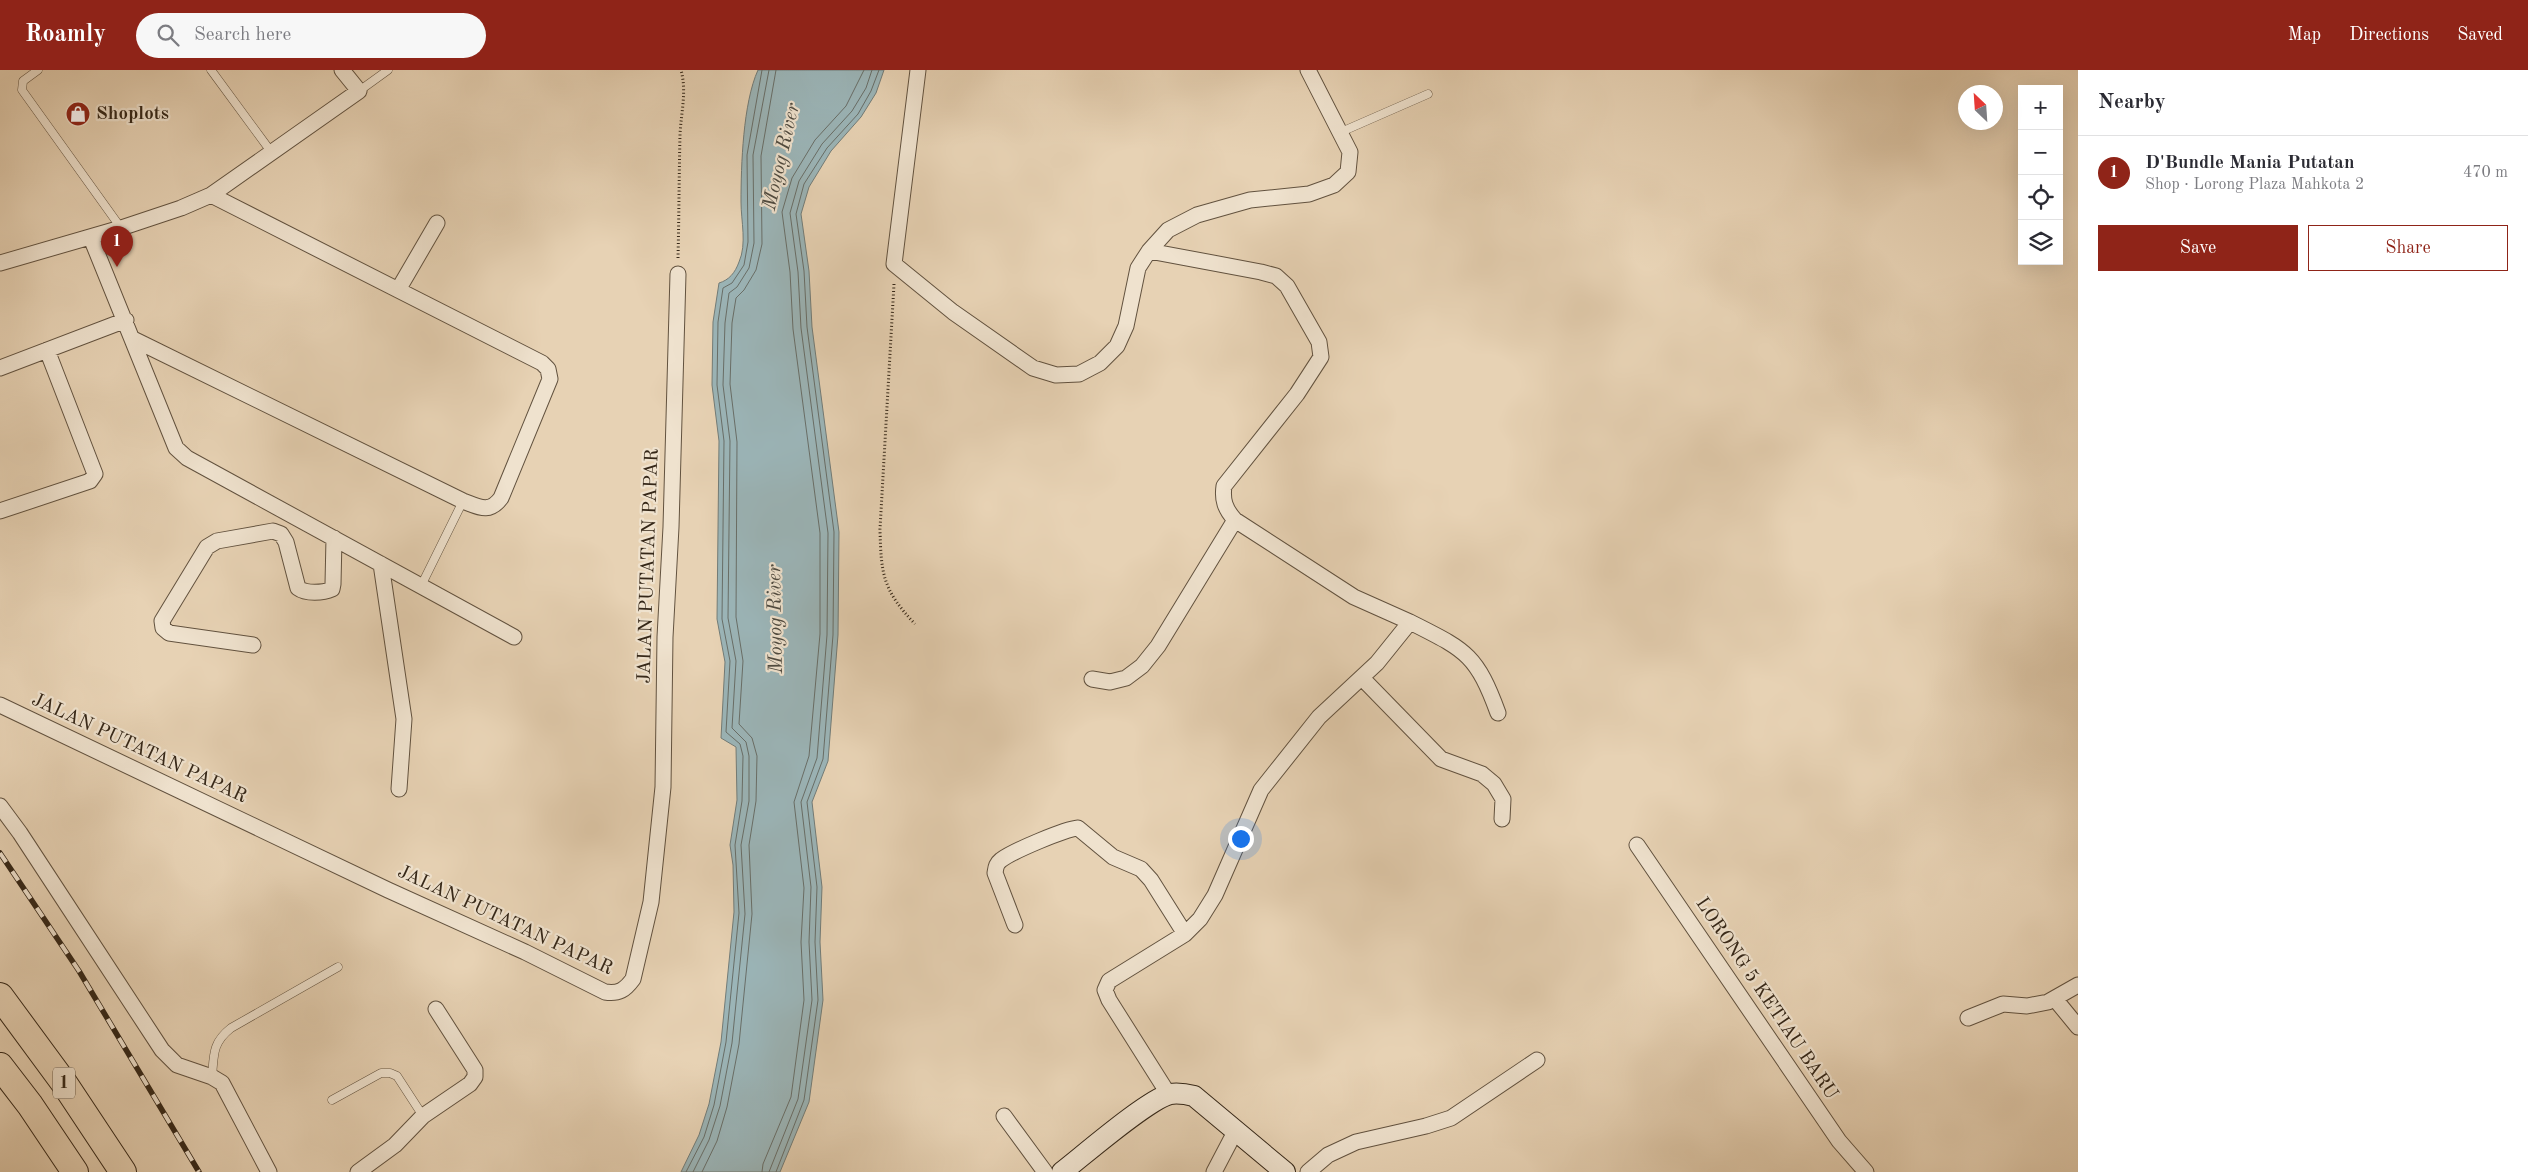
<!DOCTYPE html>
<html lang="en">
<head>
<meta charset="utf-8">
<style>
  :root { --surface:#fff; --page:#f7f7f7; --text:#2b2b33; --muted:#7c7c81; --line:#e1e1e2; --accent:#8f2418 }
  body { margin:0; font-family:"Old Standard TT",serif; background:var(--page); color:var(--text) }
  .controls { position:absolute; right:15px; top:15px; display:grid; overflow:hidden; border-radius:0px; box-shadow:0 5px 20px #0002 }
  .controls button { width:45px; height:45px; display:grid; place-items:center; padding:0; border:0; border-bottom:1px solid var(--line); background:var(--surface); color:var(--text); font:25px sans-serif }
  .compass { position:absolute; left:1958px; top:15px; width:45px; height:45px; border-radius:50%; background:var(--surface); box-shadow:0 5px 20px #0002; rotate:335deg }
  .you { position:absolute; left:1240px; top:768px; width:18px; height:18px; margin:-12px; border:4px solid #fff; border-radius:50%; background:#1a73e8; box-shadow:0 0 0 8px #1a73e833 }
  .badge { display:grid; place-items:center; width:32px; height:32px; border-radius:50%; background:var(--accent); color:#fff; font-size:16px; font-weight:700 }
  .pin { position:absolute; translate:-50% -41px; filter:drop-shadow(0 1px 2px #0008) }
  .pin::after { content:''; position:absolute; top:26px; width:18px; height:15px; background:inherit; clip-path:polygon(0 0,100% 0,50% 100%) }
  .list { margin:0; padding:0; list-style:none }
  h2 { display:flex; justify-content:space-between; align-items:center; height:65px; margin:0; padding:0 20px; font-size:21px }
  h2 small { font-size:16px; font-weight:400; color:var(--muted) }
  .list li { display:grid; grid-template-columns:32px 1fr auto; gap:15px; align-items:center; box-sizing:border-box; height:75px; padding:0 20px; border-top:1px solid var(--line) }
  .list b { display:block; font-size:19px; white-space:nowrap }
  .list p { margin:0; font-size:16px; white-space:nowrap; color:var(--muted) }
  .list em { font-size:16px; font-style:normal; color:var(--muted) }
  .actions { display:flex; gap:10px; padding:15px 20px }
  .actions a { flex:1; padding:11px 0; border:1px solid var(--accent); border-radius:0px; text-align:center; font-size:18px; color:var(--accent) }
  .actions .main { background:var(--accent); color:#fff }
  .icon { flex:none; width:28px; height:28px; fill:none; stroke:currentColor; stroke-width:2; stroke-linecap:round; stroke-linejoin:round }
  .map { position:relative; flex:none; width:2078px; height:1102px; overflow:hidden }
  header { display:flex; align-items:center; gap:30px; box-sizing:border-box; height:70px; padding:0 25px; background:var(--accent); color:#fff }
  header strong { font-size:24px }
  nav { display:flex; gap:28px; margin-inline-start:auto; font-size:18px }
  .search { width:350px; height:45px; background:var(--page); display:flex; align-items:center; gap:12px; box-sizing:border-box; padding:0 18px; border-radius:28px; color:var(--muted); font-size:19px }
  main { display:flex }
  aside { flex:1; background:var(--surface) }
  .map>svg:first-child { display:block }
  .water { fill:#9bb5b8; stroke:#727c78 }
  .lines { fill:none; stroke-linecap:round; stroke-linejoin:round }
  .shore { stroke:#686e68; stroke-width:1 }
  .lane-casing { stroke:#62523f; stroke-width:9 }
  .street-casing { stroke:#62523f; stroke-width:17 }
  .secondary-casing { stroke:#352718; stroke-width:22 }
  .highway-casing { stroke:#352718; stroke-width:28 }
  .path { stroke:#352718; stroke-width:3; stroke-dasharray:1 2.5; stroke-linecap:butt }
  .lane { stroke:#efe2ce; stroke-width:8 }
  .street { stroke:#efe2ce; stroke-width:15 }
  .secondary { stroke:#efe2ce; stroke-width:20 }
  .highway { stroke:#e7d2b4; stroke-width:26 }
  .rail-casing { stroke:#352718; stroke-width:5.5 }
  .rail { stroke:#efe2ce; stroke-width:4; stroke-dasharray:11; stroke-linecap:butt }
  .labels { text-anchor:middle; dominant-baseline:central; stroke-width:4.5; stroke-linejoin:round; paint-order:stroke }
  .shield { fill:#efe2ce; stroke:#6d5f4f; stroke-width:1 }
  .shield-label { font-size:18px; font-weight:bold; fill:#352718 }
  .poi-label { font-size:19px; font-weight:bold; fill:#352718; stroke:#efe2ce; text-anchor:start }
  .street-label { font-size:19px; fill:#352718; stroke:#efe2ce }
  .water-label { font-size:20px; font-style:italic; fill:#4e4a40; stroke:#efe2ce }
</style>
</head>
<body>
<header>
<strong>Roamly</strong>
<div class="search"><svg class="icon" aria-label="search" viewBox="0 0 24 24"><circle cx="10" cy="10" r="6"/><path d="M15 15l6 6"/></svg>Search here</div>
<nav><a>Map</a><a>Directions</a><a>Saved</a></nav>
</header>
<main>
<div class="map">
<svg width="2078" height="1102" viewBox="0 0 2078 1102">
  <rect width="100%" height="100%" fill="#e7d2b4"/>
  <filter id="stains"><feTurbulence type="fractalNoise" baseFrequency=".004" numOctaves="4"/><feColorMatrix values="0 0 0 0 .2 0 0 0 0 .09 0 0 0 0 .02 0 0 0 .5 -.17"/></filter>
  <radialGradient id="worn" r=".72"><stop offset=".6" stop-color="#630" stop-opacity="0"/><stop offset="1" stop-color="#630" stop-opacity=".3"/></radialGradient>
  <path class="water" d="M758 0H884L876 23 861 47 831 81 809 117 801 144 809 201 812 257 839 462 838 565 828 691 812 732 822 817 820 872 823 930 809 1032 780 1102H681L699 1065 709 1034 721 972 734 842 733 795 730 775 737 730 736 677 721 668 725 592 717 549 719 371 712 315 713 252 719 213C729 210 735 203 739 192 747 174 741 151 741 132 741 95 743 33 758 0Z"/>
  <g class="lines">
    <path class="shore" d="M686 1102 704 1067 714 1035 726 972 739 843 735 775 742 731 743 686 740 674 726 662 730 591 722 549 724 371 717 315 718 252 723 218 732 213 744 195 748 172 747 85 762 0
      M693 1102 709 1070 720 1036 732 973 745 844 741 775 749 731V686L746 672 732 658 736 591 728 548 730 371 723 315 725 253 729 223 737 217 749 198 754 173 753 85 769 0
      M702 1102 717 1071 727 1037 739 974 752 844 749 775 756 731 757 686 752 668 739 654 743 591 736 547 737 372 730 314 732 253 736 228 744 220 756 200 762 174 761 86 776 0
      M762 1102 763 1094 791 1027 804 930 801 872 804 818 794 732 809 686 820 564V463L793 259 790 202 782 142 792 108 815 70 846 36 864 0
      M769 1102 798 1029 812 930 809 872 811 817 801 732 817 688 827 565 828 463 801 258 798 202 790 143 799 111 822 74 852 41 866 18 872 0
      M776 1102 804 1030 818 930 815 872 817 817 807 732 823 689 833 565 834 462 807 257 804 201 796 144 804 114 827 78 858 44 871 21 879 0"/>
    <defs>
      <path id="lane" d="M38 0 23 11 22 20 121 158
        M211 0 272 83
        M359 21 388 0
        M1341 62 1428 24
        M421 516 463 431
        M212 1007C214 985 212 973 231 958L338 897
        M332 1030 381 1003H390L397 1006 423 1046"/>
      <path id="street" d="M918 0 894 194 953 242 1033 298 1056 305 1079 304 1100 293 1117 276 1126 256 1138 198 1149 181 1168 160 1197 145 1250 130 1309 124 1334 115 1348 102 1350 82 1308 0
        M91 168 176 378 187 388 514 567
        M1149 181 1261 202 1276 206 1287 216 1319 272 1321 287 1297 324 1224 416C1222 430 1225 439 1235 450L1354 527 1410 552 1377 593 1319 647 1261 720 1215 825 1200 849 1185 864 1109 911 1105 920 1109 930 1169 1025
        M0 193 121 158 181 138 211 125 359 21 342 0
        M398 220 437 153
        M133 269 463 431C479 437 489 444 501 428L550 309 548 299 542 293 211 125
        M0 298 126 250
        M0 441 90 411 95 404 47 280
        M381 494 404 649 399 719
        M1410 552C1465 580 1476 583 1498 643
        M253 575 169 563 163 558 162 551 207 477 217 471 273 461 281 464 286 472 298 518C306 524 323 523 332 519L333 514 334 468
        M1362 608 1441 689 1482 704 1494 714 1503 729 1502 749
        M1092 609 1110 612 1126 608 1142 596 1158 576 1235 450
        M0 635 388 820 525 882 605 922C619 924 625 920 633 909L651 832 663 717 665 567 671 457 678 204
        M0 736 20 763 162 980 177 995 212 1007 222 1013 269 1102
        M1637 775 1839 1071 1866 1102
        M1015 855 995 803C996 797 996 794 1001 790 1013 781 1065 759 1078 758L1113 787 1141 799 1151 810 1185 864
        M2055 929 2078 957
        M1968 948 2003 934 2027 936 2048 932 2078 915
        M1004 1046 1045 1102
        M358 1102 395 1075 423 1046 470 1014 475 1007V1000L436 939
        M1214 1102 1236 1060
        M1308 1102 1328 1085 1356 1072 1426 1056 1451 1048 1537 990"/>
      <path id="secondary" d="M1062 1102C1084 1085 1147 1030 1170 1024 1178 1023 1186 1024 1194 1026L1285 1102"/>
      <path id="highway" d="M0 926 64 1013 123 1102
        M0 996 30 1035 75 1102"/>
    </defs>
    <use href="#lane" class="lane-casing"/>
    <use href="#street" class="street-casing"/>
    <use href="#secondary" class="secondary-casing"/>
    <use href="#highway" class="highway-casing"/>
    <path class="path" d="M678 188C679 147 679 106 680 65 681 42 687 22 681 0
      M894 214 880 459C881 505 883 520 915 554"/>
    <use href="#lane" class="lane"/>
    <use href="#street" class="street"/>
    <use href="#secondary" class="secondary"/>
    <use href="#highway" class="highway"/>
    <defs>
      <path id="rail" d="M0 783 79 901 199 1102"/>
    </defs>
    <use href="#rail" class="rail-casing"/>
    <use href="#rail" class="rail"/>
  </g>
  <defs>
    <symbol id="shop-disc" viewBox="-11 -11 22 22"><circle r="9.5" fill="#8f2418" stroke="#efe2ce"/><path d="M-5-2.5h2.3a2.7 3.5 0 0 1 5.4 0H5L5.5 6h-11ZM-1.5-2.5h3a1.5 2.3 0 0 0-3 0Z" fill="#fff"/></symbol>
  </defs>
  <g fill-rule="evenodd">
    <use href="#shop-disc" x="64" y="30" width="28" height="28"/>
  </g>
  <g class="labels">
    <rect class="shield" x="53" y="997.5" width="22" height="31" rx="4"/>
    <g class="shield-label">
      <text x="64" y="1013">1</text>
    </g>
    <g class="poi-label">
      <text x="96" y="44">Shoplots</text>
    </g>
    <g class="street-label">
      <text transform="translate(649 496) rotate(-88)">JALAN PUTATAN PAPAR</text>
      <text transform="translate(139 679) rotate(25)">JALAN PUTATAN PAPAR</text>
      <text transform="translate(505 851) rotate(25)">JALAN PUTATAN PAPAR</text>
      <text transform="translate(1766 929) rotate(56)">LORONG 5 KETIAU BARU</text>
    </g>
    <g class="water-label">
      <text transform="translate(782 87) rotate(-77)">Moyog River</text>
      <text transform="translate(776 549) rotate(-91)">Moyog River</text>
    </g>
  </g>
  <rect width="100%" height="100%" filter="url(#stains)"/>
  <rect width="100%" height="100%" fill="url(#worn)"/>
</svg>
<div class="controls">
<button>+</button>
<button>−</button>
<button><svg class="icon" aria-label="locate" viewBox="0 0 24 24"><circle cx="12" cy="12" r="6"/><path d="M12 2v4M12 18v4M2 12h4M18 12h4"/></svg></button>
<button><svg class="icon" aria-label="layers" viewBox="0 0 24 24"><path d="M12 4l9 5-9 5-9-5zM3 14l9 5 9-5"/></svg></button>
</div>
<svg class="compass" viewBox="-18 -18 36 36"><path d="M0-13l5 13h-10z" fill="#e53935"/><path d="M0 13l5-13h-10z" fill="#7c7c81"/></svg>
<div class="you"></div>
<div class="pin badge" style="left:117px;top:197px">1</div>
</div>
<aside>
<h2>Nearby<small></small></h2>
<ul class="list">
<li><span class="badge">1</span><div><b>D'Bundle Mania Putatan</b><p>Shop · Lorong Plaza Mahkota 2</p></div><em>470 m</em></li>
</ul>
<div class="actions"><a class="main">Save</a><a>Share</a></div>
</aside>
</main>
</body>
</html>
